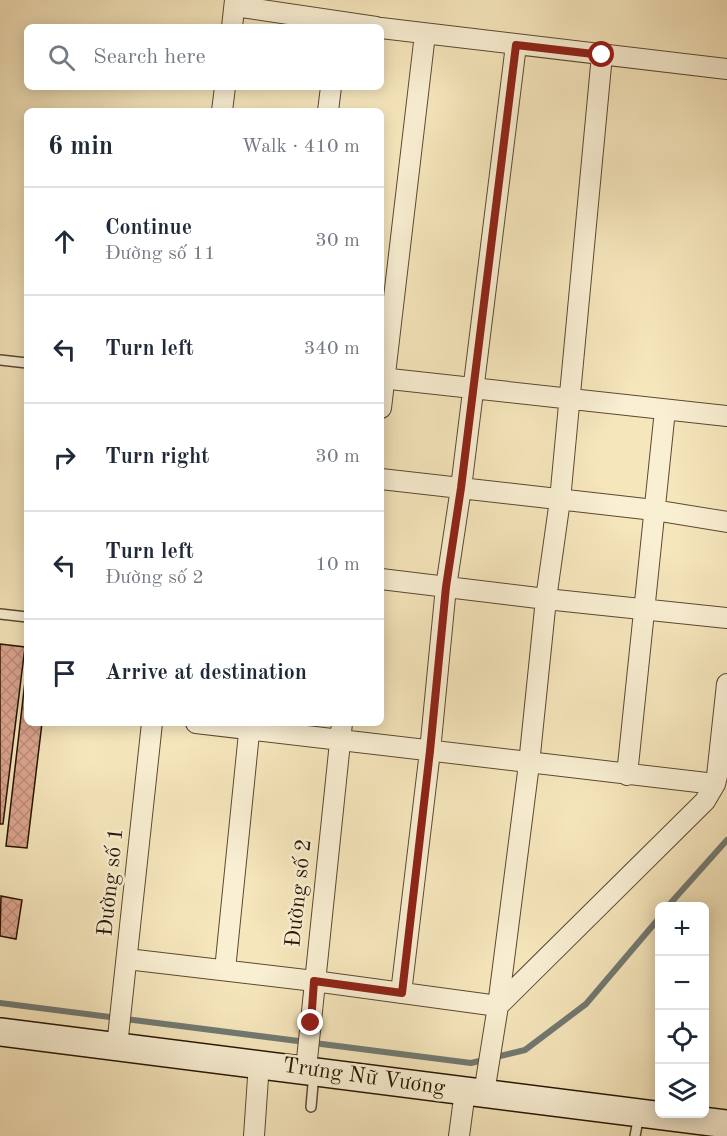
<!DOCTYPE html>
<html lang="en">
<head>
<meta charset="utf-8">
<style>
  :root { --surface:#fff; --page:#f2f2f3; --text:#1f2937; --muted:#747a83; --line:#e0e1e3 }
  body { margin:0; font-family:"Old Standard TT",serif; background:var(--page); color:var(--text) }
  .controls { position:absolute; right:18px; bottom:18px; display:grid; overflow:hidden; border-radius:9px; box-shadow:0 3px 15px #0003 }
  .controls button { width:54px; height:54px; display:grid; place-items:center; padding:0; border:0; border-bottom:2px solid var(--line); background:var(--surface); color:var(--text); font:30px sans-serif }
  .stop { position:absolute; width:18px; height:18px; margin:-14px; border:4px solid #8f2418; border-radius:50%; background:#fff }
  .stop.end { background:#8f2418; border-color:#fff; box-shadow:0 2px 6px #0008 }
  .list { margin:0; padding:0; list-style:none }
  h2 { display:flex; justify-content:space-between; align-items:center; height:78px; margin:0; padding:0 24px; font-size:26px }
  h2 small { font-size:20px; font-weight:400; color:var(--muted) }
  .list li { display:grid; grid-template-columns:39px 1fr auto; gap:18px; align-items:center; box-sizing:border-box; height:108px; padding:0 24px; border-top:2px solid var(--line) }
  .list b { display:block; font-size:22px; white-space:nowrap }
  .list p { margin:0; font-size:20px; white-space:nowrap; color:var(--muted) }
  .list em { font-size:20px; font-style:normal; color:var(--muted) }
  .icon { flex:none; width:33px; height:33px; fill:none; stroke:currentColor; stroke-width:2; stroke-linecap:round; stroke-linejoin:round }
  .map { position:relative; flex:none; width:727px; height:1136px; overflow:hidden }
  .search { position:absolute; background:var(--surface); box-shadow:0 3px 15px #0003; left:24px; top:24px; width:360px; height:66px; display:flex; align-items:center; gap:15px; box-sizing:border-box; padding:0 21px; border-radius:9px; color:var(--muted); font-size:22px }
  .panel { position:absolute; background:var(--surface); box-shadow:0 3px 15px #0003; left:24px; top:108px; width:360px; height:618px; border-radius:9px }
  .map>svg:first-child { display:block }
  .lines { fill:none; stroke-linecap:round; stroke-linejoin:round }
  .stream { stroke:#717972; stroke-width:6 }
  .building { fill:url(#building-cross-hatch); stroke:#271502; stroke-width:1.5 }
  .lane-casing { stroke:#5b4930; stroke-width:12 }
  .street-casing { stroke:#5b4930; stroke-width:22 }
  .secondary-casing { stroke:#271502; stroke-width:30 }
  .lane { stroke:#f9efd3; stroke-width:9 }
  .street { stroke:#f9efd3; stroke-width:20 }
  .secondary { stroke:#f9efd3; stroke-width:27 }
  .route { stroke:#8f2418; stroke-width:8 }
  .labels { text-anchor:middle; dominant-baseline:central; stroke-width:5; stroke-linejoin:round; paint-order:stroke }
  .street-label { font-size:22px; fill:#271502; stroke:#f9efd3 }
</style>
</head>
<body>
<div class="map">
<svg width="727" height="1136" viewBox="0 0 727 1136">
  <defs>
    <pattern id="building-cross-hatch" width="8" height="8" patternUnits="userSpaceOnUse" patternTransform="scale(1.5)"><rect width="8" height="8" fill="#dca58f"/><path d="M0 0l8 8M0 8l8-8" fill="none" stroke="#bd8d7a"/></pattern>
  </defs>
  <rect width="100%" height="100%" fill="#f6e6bc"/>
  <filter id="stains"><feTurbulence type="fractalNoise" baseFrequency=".00333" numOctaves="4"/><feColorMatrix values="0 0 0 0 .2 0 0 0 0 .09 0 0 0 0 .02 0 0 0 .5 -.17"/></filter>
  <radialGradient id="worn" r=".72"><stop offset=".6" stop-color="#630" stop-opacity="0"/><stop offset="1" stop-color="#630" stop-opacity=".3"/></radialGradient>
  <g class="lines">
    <path class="stream" d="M668 906 727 840
      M0 1003 471 1063 525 1050 586 1004 660 917"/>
  </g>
  <path class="building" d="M0 644 25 647 3 824H0Z
    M27 664V723H42L27 848 6 846Z
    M1 896 22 900 16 939 0 936Z"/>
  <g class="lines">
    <defs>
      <path id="lane" d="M0 360 27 363
        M0 614 27 617
        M311 1107 314 1073
        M635 1136 639 1115"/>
      <path id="street" d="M235 6 376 27
        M232 27 235 0
        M381 28 727 69
        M222 111 225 87
        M328 111 331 87
        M381 378 727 416
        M381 408 425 34
        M381 479 654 510 727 522
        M381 579 546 599 727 618
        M196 723 715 784
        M627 775 665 410
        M127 959 314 981 498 1006 705 801 715 784 717 776 727 684
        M225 970 250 723
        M401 993 430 751 446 587 461 488 516 45
        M117 1046 152 723
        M306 1069 342 723
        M484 1093 498 1006 529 764 546 599 560 500 602 55
        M254 1136 259 1063
        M459 1136 465 1091"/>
      <path id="secondary" d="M0 1032 727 1124"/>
    </defs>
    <use href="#lane" class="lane-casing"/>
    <use href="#street" class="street-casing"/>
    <use href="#secondary" class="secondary-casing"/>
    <use href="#lane" class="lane"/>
    <use href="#street" class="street"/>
    <use href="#secondary" class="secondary"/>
  </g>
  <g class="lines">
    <path class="route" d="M311 1023 314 981 402 993 430 751 446 587 461 488 516 45 602 55"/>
  </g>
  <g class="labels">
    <g class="street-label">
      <text transform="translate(111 882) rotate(-84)">Đường số 1</text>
      <text transform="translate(299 893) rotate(-84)">Đường số 2</text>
      <text transform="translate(364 1077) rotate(8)">Trưng Nữ Vương</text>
    </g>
  </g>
  <rect width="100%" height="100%" filter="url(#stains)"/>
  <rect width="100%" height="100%" fill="url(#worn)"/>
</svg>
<div class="controls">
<button>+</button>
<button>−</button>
<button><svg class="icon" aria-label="locate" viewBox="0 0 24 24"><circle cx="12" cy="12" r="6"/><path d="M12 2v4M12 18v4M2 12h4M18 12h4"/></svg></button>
<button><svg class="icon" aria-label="layers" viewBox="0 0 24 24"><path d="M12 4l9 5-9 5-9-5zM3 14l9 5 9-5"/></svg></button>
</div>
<div class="stop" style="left:602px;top:55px"></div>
<div class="stop end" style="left:311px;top:1023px"></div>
<div class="search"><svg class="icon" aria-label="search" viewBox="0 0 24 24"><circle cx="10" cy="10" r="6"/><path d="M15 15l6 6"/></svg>Search here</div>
<section class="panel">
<h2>6 min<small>Walk · 410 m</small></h2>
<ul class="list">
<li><svg class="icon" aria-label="ahead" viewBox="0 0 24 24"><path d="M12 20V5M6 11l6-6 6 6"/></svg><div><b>Continue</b><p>Đường số 11</p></div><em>30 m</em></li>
<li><svg class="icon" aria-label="left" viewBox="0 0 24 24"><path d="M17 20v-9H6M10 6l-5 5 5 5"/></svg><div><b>Turn left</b></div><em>340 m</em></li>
<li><svg class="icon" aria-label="right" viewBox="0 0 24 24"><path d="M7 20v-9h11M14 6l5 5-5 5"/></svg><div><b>Turn right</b></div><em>30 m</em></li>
<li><svg class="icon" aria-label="left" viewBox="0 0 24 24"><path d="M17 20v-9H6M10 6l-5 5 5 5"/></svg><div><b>Turn left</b><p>Đường số 2</p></div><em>10 m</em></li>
<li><svg class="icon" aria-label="arrive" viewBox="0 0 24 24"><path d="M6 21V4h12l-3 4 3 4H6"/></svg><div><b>Arrive at destination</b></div></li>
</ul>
</section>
</div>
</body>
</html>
